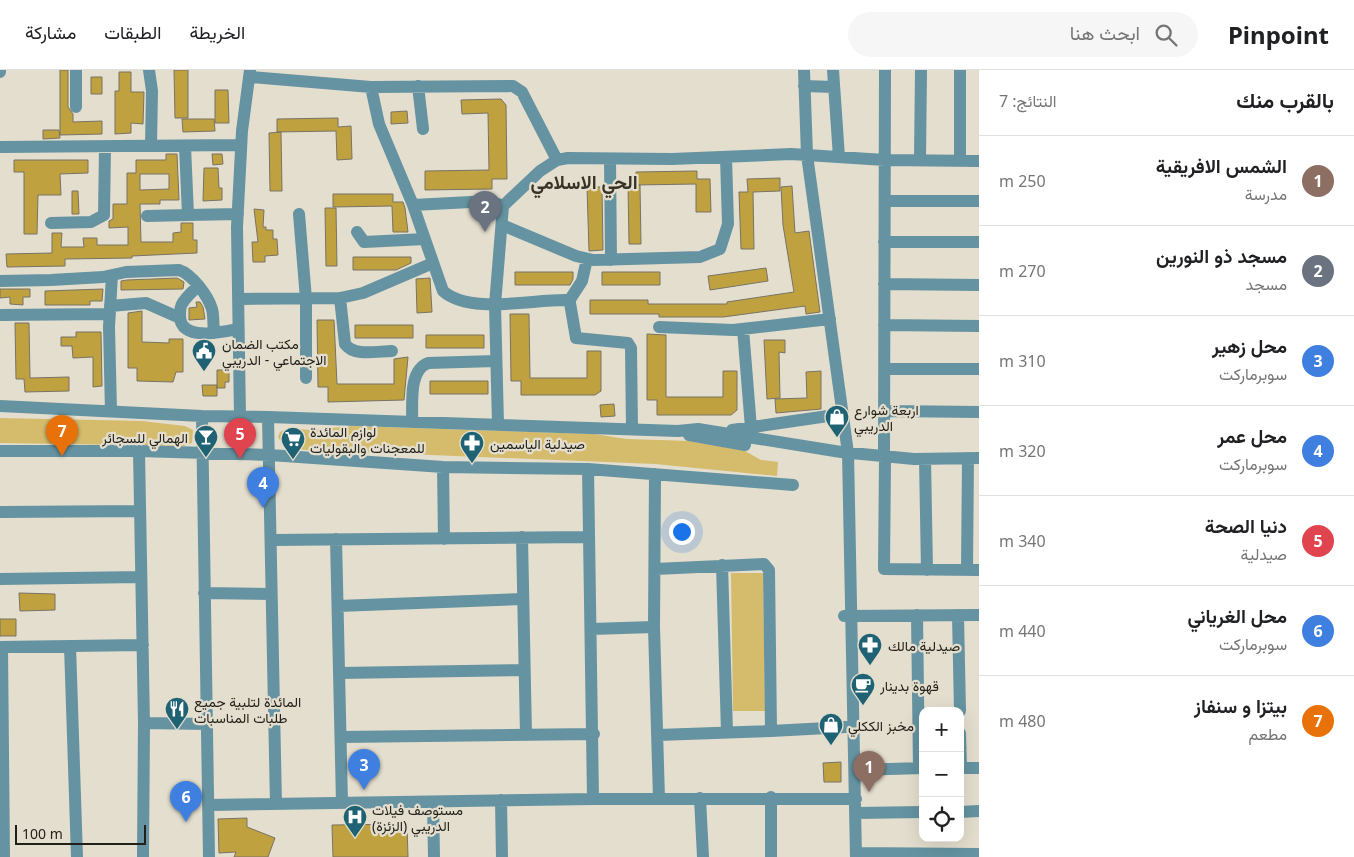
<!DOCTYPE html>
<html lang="ar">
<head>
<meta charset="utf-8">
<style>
  :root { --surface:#fff; --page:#f6f6f6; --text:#202124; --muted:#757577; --line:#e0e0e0; --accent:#1e6274 }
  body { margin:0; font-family:"Noto Sans",Vazirmatn,sans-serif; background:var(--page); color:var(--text); direction:rtl }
  .controls { position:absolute; right:15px; bottom:15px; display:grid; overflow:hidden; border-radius:10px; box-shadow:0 5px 20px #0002 }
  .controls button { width:45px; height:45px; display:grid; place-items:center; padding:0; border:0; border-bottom:1px solid var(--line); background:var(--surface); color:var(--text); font:25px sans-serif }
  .scale { position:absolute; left:15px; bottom:12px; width:131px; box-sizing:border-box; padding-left:5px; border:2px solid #211f19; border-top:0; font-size:14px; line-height:18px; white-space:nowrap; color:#211f19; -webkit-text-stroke:4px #e4dece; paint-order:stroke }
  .you { position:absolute; left:681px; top:461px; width:18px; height:18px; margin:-12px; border:4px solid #fff; border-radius:50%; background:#1a73e8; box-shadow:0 0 0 8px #1a73e833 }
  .badge { display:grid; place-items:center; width:32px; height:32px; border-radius:50%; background:var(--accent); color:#fff; font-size:16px; font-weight:700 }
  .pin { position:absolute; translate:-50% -41px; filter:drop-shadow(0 1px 2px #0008) }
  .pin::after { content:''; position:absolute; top:26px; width:18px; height:15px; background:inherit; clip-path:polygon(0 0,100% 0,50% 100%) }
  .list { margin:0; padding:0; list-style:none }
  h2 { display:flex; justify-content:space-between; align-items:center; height:65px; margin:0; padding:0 20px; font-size:21px }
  h2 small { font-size:16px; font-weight:400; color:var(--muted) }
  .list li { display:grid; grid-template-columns:32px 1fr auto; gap:15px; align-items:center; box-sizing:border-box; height:90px; padding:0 20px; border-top:1px solid var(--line) }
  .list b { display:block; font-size:19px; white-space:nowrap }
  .list p { margin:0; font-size:16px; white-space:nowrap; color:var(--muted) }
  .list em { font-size:16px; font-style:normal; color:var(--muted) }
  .icon { flex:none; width:28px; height:28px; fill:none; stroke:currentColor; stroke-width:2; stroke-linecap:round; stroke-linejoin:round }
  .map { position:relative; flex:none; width:979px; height:787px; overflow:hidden; direction:ltr }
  header { display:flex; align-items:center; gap:30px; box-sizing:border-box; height:70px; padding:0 25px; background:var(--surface); border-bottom:1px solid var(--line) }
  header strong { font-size:24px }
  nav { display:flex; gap:28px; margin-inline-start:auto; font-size:18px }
  .search { width:350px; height:45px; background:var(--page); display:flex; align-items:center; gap:12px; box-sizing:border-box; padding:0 18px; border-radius:28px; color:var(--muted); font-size:19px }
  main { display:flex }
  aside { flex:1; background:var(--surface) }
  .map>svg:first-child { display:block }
  .green { fill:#d5bb6c }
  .building { fill:#c0a140; stroke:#787364; fill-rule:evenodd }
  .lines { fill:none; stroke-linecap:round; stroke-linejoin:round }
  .minor { stroke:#6593a1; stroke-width:12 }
  .labels { text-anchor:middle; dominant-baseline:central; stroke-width:4.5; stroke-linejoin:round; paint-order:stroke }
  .poi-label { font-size:14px; fill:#211f19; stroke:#e4dece; text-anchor:start }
  .district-label { font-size:19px; font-weight:bold; fill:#383327; stroke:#e4dece }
</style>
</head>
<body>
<header>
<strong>Pinpoint</strong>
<div class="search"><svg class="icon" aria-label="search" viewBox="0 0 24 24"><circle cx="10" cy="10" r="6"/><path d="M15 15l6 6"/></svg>ابحث هنا</div>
<nav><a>الخريطة</a><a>الطبقات</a><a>مشاركة</a></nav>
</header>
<main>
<aside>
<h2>بالقرب منك<small>النتائج: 7</small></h2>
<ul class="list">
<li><span class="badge" style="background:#8d6e63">1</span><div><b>الشمس الافريقية</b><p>مدرسة</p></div><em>250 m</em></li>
<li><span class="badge" style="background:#6b7280">2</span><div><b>مسجد ذو النورين</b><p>مسجد</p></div><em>270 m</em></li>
<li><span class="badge" style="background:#3f7fe0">3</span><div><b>محل زهير</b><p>سوبرماركت</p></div><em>310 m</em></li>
<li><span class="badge" style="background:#3f7fe0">4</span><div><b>محل عمر</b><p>سوبرماركت</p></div><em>320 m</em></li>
<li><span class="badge" style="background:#e0444e">5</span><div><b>دنيا الصحة</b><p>صيدلية</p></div><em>340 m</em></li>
<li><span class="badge" style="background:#3f7fe0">6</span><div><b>محل الغرياني</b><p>سوبرماركت</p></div><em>440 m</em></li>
<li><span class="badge" style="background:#e8710a">7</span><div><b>بيتزا و سنفاز</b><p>مطعم</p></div><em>480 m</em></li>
</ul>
</aside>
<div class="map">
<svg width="979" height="787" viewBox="0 0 979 787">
  <rect width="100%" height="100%" fill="#e4dece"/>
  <path class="green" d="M0 348 142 351 185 356 193 360 192 373 184 376 0 373Z
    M352 356 594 364 627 369 690 371 745 381 761 390 778 392 777 406 655 394 334 381C318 380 286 383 278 367L280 362 289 358 310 360Z
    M731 503H763L765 641H733Z"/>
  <path class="building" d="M60 0H68V37L73 44V52L102 51V64L60 65Z
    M174 0H188V48H175Z
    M119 2H131V22H144L143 54 131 53V63L115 64V21H119Z
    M91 7H102V24H91Z
    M215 20H228L229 53H215Z
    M501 29 506 35 507 109H492V119L425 120V101L489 100 488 43 462 44 461 30Z
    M407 41 408 53 391 54V42Z
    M338 48V57L351 56 352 89 337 90 336 61 277 62V49Z
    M182 49H214L215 61 183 62Z
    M43 60H59L60 68 43 69Z
    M281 62 282 121H270L269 63Z
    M166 84H177L179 130H160V134H140L141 172H173V163L181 162V153H193V170H197V183L132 186V188L65 189V196L7 197 6 184 52 183V163H62L61 177H84L83 168H97V175H128V157L109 158V151L113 149V134H127V103H136V90H166ZM140 104H169V119L140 120Z
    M212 84H222L223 94 213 95Z
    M14 90H88V103L60 104 61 125H38L37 164H24V102H14Z
    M204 98H218L219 118H222V130L203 131Z
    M697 101V109H710L711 142H696V114L636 115V102Z
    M780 108V121L753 122 754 179H741L739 122H748L747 109Z
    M628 115H640L641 174H629Z
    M792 116 795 163 809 161 820 242 806 244 805 236 723 247H659V244H590V230H648V234H727V232L794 222 783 155 781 117Z
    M587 117H602L603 180 589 181Z
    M72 121H78L79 144H72Z
    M333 124H393V132H403L405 138 408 162H393L392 136 333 137Z
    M325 138H336L337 196H326Z
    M254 139 264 140 263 157H266V160H273V169H277L278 185 265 186V192H253L252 172H258Z
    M353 187H411V193L396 200H353Z
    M766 198 768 211 710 220 708 206Z
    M515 202H573V209L570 215H515Z
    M602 202H660V215H602Z
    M177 208 184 212 183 219 121 220V211L127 210Z
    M416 209 430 208 432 242 417 243Z
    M0 219H30V227H23V235L10 234V227L0 228Z
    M103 219 102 231H90V235H45V221Z
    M196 232H200L203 237 205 249 189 250V238L197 237Z
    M142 241V272L169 273V269H183V302H176L173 312 137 311V298H128V243Z
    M510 244H529L530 308H587V281H601V321L595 325H521V311H511Z
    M317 250H334L337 314H394V289L408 287 404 330 328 332V317H318Z
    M15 253H29L30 308 69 307V321L25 322 24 309H16Z
    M355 255H413V268H355Z
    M76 262H101L102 316 93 317V287L73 288 72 276H61V267H76Z
    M647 264 666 265V327H723V301H737V340L731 345H657V330H647Z
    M426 265H484V278H426Z
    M764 270H785V283L779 282 780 328 767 329Z
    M217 300H229V312H225V318H217Z
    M821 301V339L776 343 775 329 807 328 806 302Z
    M430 311H488V324H430Z
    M202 315H217V326H203Z
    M614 334 615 346 601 347 600 335Z
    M19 523 55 524V540L20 541Z
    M0 549H16V566H0Z
    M841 692V712H824L823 693Z
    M247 748V757L275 768 268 787H234L236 782 219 783 218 749Z
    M407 754 408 787H333L332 755Z"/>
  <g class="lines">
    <path class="minor" d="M76 0V37
      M149 0 152 21 151 76
      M804 0 807 85 848 383 856 787
      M833 0 839 87
      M0 2V0
      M250 7 371 17 513 16 522 22 557 90
      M418 16 423 59
      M804 16 834 17
      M371 17 379 54 413 135 443 221C470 245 533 229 567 230L570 233 576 268 628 273 631 278 632 358
      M185 76 188 145 238 144
      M0 77 241 75
      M610 89 611 190
      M920 89 921 0
      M960 91V0
      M885 131H979
      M413 135 490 131 503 136
      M299 144 306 229V308
      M147 146 188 145
      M51 153 91 152 104 145 105 77
      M502 155 576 186 593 190 700 187 720 179 728 154 726 87
      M357 162 364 172 425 169
      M884 172H979
      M0 211 51 210 103 207 126 202 179 200C192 204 208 226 212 239 214 247 213 255 214 263
      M884 214 979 215
      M198 216C193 221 185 228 182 234 180 237 180 243 180 246 180 272 223 262 238 259
      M340 228 345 274C354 287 378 281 392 281
      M238 229 340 228 363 223 433 193
      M569 231 582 211 587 189
      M110 236 146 233 180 248
      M0 245 110 244
      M884 255 979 256
      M659 257 733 260 830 249
      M743 259 751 358
      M885 299H979
      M0 336 202 346 268 347 678 361 698 359 841 382 914 389 979 388
      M111 341 109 257 112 205
      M885 341 979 342
      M202 346 209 787
      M240 346 237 157 242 61 250 0
      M268 347 276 734
      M412 351C413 334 408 301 428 293L496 291
      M498 354 495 235 503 136 540 101 557 90 568 88 672 89 791 84 885 90 979 91
      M732 360 828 346 842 339
      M689 365 745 375
      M0 381H139L270 385 443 397 588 399 793 415
      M139 381 144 653 143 787
      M884 385 885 0
      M925 389 927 500
      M885 391 884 499 979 500
      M443 397 444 469
      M588 399 593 729
      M655 404 654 557 659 729
      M0 442 140 441
      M522 467 526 665
      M336 469 342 733
      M273 470 588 467
      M722 495 727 662
      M655 499 764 494 769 500 771 661 658 665
      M967 500 968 388
      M0 509 141 507
      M204 523 271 524
      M338 536 523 529
      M917 545 919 698
      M958 545 960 641
      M844 546 979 545
      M591 559 654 557
      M70 576 77 787
      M0 577 143 575
      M2 577 4 787
      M340 603 524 600
      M144 653 207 654
      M771 661 846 657
      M960 663 961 698
      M341 667 594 664
      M960 698H979
      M855 700 923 698
      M771 727V787
      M700 728 703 787
      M501 730 502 787
      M433 732 434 787
      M208 735 593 729H856
      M960 742 979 741
      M856 743 923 742
      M856 783 979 784"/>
  </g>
  <defs>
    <symbol id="civic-pin" viewBox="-11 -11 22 30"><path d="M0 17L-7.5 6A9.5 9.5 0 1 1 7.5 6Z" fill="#1e6274" stroke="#e4dece"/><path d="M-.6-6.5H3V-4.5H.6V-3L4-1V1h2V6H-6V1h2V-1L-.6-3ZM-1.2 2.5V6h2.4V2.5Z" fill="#fff"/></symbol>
    <symbol id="shop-pin" viewBox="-11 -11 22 30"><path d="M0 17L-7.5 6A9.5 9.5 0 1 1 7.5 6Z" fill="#1e6274" stroke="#e4dece"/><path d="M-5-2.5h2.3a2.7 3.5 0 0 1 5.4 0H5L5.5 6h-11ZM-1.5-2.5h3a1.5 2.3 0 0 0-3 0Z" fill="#fff"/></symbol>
    <symbol id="bar-pin" viewBox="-11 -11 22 30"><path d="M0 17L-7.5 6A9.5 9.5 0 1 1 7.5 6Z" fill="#1e6274" stroke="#e4dece"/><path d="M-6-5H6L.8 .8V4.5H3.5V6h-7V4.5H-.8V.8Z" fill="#fff"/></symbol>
    <symbol id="supermarket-pin" viewBox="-11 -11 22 30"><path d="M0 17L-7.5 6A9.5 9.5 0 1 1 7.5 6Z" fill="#1e6274" stroke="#e4dece"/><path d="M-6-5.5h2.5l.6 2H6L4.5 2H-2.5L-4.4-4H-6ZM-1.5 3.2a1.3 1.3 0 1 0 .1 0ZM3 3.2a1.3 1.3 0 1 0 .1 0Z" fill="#fff"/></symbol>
    <symbol id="pharmacy-pin" viewBox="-11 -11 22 30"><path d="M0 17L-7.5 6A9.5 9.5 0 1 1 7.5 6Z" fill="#1e6274" stroke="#e4dece"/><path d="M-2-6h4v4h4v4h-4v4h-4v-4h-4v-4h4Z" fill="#fff"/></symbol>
    <symbol id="cafe-pin" viewBox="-11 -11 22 30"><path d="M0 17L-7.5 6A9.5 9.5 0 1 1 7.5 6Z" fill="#1e6274" stroke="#e4dece"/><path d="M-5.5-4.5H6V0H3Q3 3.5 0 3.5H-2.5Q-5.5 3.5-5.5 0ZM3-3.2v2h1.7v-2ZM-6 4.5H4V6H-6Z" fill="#fff"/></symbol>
    <symbol id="restaurant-pin" viewBox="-11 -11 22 30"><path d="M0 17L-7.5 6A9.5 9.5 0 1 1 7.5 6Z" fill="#1e6274" stroke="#e4dece"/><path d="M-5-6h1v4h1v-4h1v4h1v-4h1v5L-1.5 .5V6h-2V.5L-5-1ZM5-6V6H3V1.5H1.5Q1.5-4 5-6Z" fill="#fff"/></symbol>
    <symbol id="hospital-pin" viewBox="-11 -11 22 30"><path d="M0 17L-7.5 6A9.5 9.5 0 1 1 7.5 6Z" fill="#1e6274" stroke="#e4dece"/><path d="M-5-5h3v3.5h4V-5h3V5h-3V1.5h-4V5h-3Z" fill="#fff"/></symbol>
  </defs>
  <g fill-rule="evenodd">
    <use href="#civic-pin" x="190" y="267" width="28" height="38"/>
    <use href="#shop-pin" x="823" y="333" width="28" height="38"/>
    <use href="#bar-pin" x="192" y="353" width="28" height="38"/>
    <use href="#supermarket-pin" x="279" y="355" width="28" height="38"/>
    <use href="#pharmacy-pin" x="458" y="359" width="28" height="38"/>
    <use href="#pharmacy-pin" x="856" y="561" width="28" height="38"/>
    <use href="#cafe-pin" x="849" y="601" width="28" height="38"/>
    <use href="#restaurant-pin" x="163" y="625" width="28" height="38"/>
    <use href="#shop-pin" x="817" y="641" width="28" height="38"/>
    <use href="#hospital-pin" x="341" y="733" width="28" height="38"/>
  </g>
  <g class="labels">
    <g class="poi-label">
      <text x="222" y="273">مكتب الضمان<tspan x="222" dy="16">الاجتماعي - الدريبي</tspan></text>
      <text x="854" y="339">اربعة شوارع<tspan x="854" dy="16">الدريبي</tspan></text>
      <text x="310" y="361">لوازم المائدة<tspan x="310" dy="16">للمعجنات والبقوليات</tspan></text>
      <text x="188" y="367" text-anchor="end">الهمالي للسجائر</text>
      <text x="490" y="373">صيدلية الياسمين</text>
      <text x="888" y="575">صيدلية مالك</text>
      <text x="880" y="615">قهوة بدينار</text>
      <text x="194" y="631">المائدة لتلبية جميع<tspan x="194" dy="16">طلبات المناسبات</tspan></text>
      <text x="848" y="655">مخبز الككلي</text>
      <text x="372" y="739">مستوصف فيلات<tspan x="372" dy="16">الدريبي (الزئزة)</tspan></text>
    </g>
    <g class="district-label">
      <text x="584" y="112">الحي الاسلامي</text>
    </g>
  </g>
</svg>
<div class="controls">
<button>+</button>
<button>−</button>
<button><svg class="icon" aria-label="locate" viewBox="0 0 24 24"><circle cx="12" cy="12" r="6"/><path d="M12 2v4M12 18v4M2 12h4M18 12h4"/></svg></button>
</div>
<div class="scale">100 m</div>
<div class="you"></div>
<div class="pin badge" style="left:869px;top:722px;background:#8d6e63">1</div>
<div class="pin badge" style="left:485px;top:162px;background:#6b7280">2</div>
<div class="pin badge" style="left:364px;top:720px;background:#3f7fe0">3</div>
<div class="pin badge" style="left:263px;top:438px;background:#3f7fe0">4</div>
<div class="pin badge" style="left:240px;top:389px;background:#e0444e">5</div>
<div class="pin badge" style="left:186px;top:752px;background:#3f7fe0">6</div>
<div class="pin badge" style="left:62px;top:386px;background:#e8710a">7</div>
</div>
</main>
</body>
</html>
